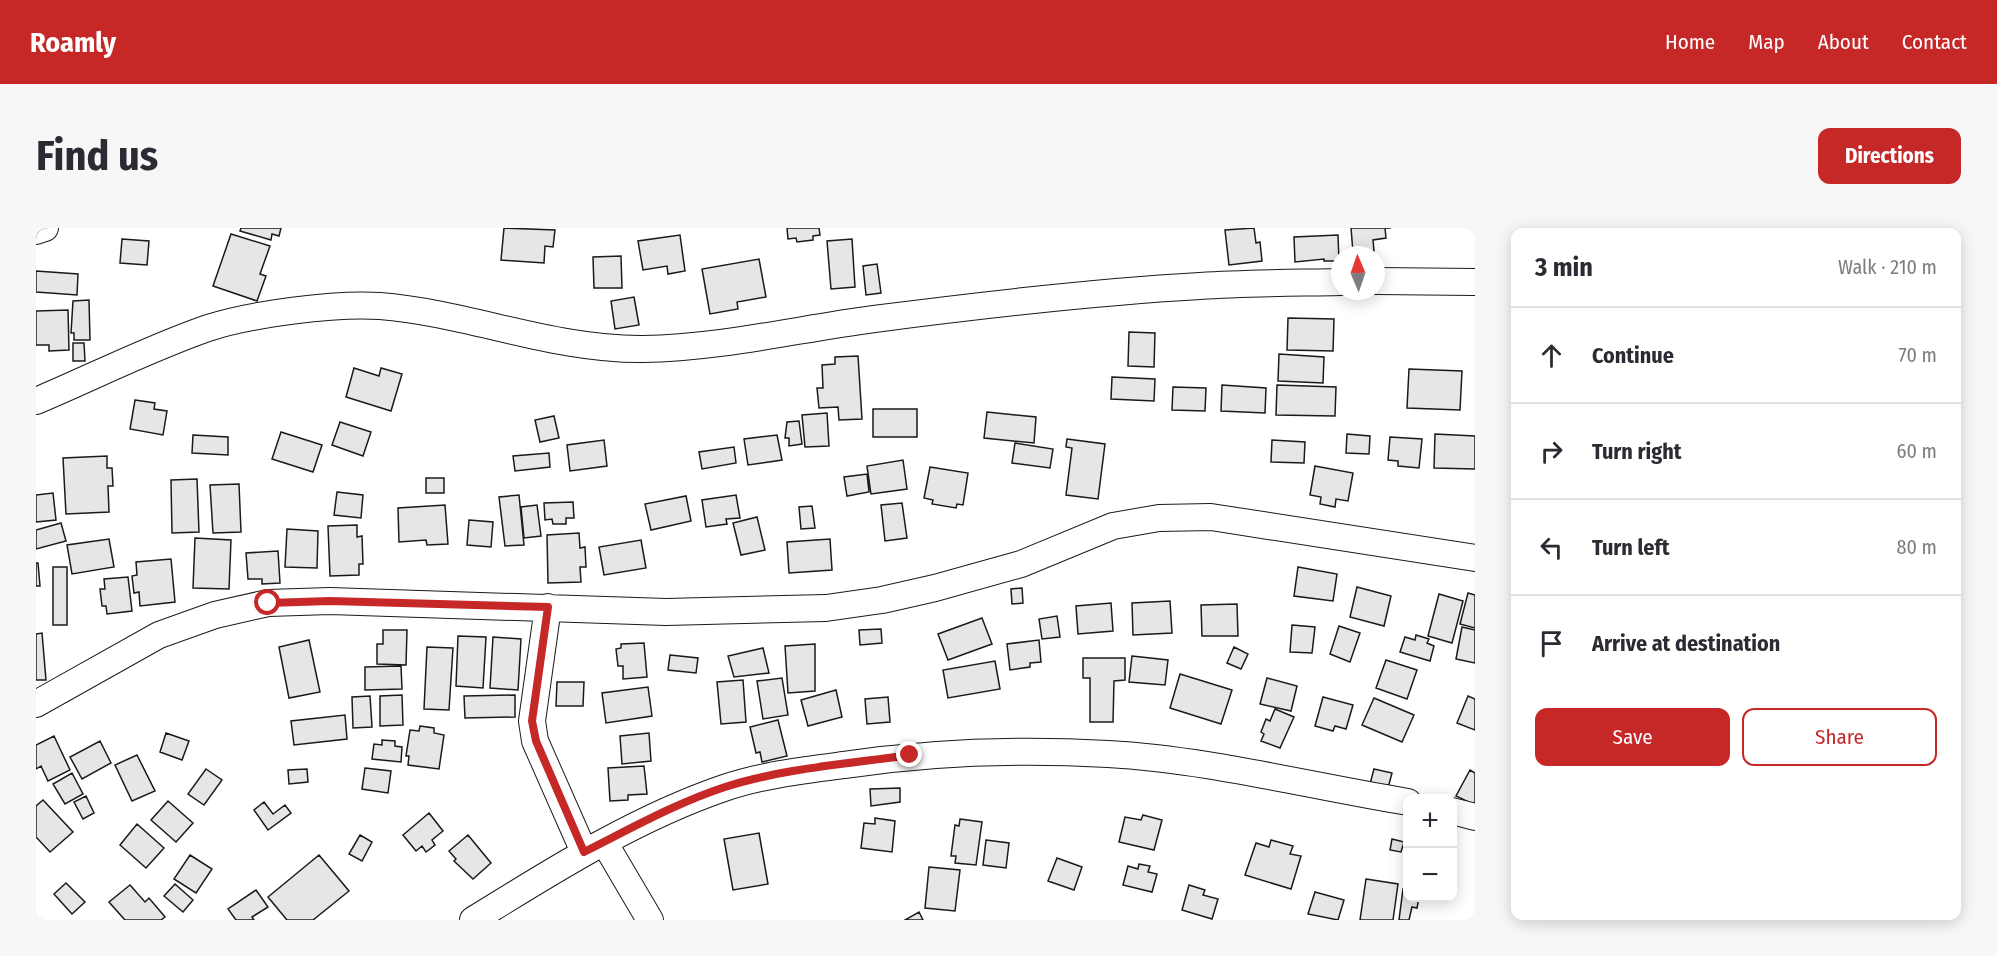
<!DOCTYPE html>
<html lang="en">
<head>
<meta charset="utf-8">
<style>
  :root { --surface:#fff; --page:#f7f7f7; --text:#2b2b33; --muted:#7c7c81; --line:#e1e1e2; --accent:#c62828 }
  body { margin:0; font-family:"Fira Sans Condensed",sans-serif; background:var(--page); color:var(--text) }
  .controls { position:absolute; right:18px; bottom:18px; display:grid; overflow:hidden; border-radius:12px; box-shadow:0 3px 15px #0003 }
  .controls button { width:54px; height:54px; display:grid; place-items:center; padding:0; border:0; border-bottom:2px solid var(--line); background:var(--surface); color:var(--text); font:30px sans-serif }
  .compass { position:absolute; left:1295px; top:18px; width:54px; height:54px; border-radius:50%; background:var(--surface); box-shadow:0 3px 15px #0003; rotate:358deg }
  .stop { position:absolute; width:18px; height:18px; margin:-14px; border:4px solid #c62828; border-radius:50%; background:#fff }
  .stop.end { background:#c62828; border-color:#fff; box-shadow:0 2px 6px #0008 }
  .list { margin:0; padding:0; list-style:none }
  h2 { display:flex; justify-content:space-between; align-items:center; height:78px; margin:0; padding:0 24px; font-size:26px }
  h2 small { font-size:20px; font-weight:400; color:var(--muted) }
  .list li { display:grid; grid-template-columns:39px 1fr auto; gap:18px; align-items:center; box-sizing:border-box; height:96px; padding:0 24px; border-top:2px solid var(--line) }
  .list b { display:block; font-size:22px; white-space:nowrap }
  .list em { font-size:20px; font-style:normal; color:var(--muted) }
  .actions { display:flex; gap:12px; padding:18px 24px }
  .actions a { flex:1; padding:14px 0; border:2px solid var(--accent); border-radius:12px; text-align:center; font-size:21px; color:var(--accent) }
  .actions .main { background:var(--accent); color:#fff }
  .icon { flex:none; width:33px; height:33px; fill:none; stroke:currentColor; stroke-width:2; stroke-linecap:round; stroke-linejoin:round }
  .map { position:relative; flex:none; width:1439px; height:692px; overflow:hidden; border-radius:12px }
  header { display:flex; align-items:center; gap:36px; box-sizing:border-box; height:84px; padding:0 30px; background:var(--accent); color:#fff }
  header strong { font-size:28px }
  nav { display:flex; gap:33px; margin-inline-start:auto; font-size:21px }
  .intro { display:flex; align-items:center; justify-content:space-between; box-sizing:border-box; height:144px; padding:0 36px }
  h1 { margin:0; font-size:42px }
  .button { padding:15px 27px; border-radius:12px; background:var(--accent); color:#fff; font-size:21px; font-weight:700 }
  main { display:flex; gap:36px; padding:0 36px }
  aside { flex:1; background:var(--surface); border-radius:12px; box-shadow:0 3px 15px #0003 }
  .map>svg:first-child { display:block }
  .building { fill:#e6e6e6; stroke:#1a1a1a; stroke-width:1.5 }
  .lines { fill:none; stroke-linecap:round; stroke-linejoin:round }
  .street-casing { stroke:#1a1a1a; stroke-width:28 }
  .street { stroke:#fff; stroke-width:26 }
  .route { stroke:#c62828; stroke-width:8 }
</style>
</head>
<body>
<header>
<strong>Roamly</strong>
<nav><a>Home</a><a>Map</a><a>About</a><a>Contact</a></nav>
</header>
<div class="intro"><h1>Find us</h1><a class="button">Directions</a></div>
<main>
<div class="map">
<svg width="1439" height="692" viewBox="0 0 1439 692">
  <rect width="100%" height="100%" fill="#fff"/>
  <path class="building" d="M205 0H245L243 8 236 6 235 12 204 3Z
    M468 0 519 2 517 19 509 18 508 35 465 32Z
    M751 0H783L784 7 777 8V12L761 14 760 10 752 11Z
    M1218 0 1220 15 1224 14 1226 33 1193 37 1189 2Z
    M1315 0H1355H1349L1350 10 1337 12 1338 23 1317 24Z
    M195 6 234 18 224 46 230 48 221 73 177 58Z
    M644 7 649 43 632 46 631 38 607 42 602 13Z
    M1302 7 1303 33H1288V31L1259 34 1258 9Z
    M86 11 113 13 111 37 84 35Z
    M816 11 819 59 795 61 791 13Z
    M585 28 586 60H558L557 29Z
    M723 31 730 69 701 74 702 81 674 86 666 41Z
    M841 36 845 65 830 67 827 38Z
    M0 43 42 46 41 67 0 64Z
    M598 69 603 97 579 101 575 73Z
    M53 72 54 112H38V105H35L37 73Z
    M32 82 33 122 13 123V117H0V83Z
    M1252 90 1298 91 1297 123 1251 122Z
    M1093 104 1119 105 1118 139 1092 138Z
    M37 115H48L49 133H37Z
    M1243 126 1288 129 1287 155 1242 153Z
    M822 128 826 191 803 192 802 179 783 180 781 160H787L786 137 799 136V129Z
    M318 140 343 148 345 140 366 146 355 183 310 169Z
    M1373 141 1426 143 1424 182 1371 180Z
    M1076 149 1119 151 1118 173 1075 171Z
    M1186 157 1230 160 1229 185 1185 183Z
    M1241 157 1300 159 1299 188 1240 187Z
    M1137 159 1170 160 1169 183 1136 182Z
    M99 172 119 175 118 181 131 183 127 207 94 201Z
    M837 181H881V209H837Z
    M951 184 1000 189 998 215 948 210Z
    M791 185 793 218 769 219 766 187Z
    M518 188 523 210 504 214 499 192Z
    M763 193 766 216 753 218V210H749L751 194Z
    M304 194 335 204 327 228 296 217Z
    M245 204 286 217 277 244 236 231Z
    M1311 206 1334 208 1333 226 1310 225Z
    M1399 206 1439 208V241L1398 240Z
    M157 207 192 209V227L156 225Z
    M741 207 746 232 712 237 708 211Z
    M1354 209 1386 211 1383 240 1362 238V233L1352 232Z
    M1031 211 1069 216 1062 271 1030 267 1036 220 1030 219Z
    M568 212 571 238 534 243 531 217Z
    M1236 212 1269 214 1268 235 1235 234Z
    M979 215 1017 221 1014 240 976 235Z
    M698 219 700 235 666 241 663 224Z
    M513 225 514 239 479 243 477 228Z
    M71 228V240H76L77 258H72L73 284 30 286 27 230Z
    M867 232 871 261 835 266 831 238Z
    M1279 238 1317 245 1312 273 1300 271 1299 279 1284 276 1285 269 1274 267Z
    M894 239 932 245 927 277 921 276 920 280 896 276 897 272 888 270Z
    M831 246 833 264 811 268 808 249Z
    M390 250H408V265H390Z
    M161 251 163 304 136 305 135 252Z
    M203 256 205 304 177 305 174 257Z
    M301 264 327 267 325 290 298 287Z
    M17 265 20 292 0 294V267Z
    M483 267 488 317 469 318 463 269Z
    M700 267 704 290 690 291 691 296 670 299 666 272Z
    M650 268 655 293 615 302 609 276Z
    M537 274 538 290H530V296H517L516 291 509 292 508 275Z
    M866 275 871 310 849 313 845 277Z
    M409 277 412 316 391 317 390 312 363 314 362 280Z
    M501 277 505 308 488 310 485 279Z
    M776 278 779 300 765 301 763 279Z
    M721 289 729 322 705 327 697 295Z
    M433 292 457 294 455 319 431 317Z
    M25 295 30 313 0 321V302Z
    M321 297V309L326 308 327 336H323V347L294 348 292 298Z
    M251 301 282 303 281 340 249 339Z
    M543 305 544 320 549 319 550 339H544L545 354 512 355 511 307Z
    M159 310 195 312 193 361 157 360Z
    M73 311 78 339 36 346 31 317Z
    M794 311 796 342 753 345 751 314Z
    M605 312 610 340 568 347 563 319Z
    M242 323 244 355 226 356V351H212L210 325Z
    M135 331 139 374 104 378 103 364 98 365 96 348 101 347 100 334Z
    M0 335H2L4 358H0Z
    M17 339H31V397H17Z
    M1262 339 1301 346 1297 373 1258 368Z
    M92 349 96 383 71 386 70 378H66L64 361H69L68 351Z
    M1321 359 1355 368 1348 398 1314 389Z
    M986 360 987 375 976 376 975 361Z
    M1432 365 1439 367V400L1424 396Z
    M1403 366 1427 373 1416 415 1392 408Z
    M1134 373 1136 405 1097 407 1096 375Z
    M1075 375 1077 403 1042 406 1040 378Z
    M1201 376 1202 408H1166L1165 377Z
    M1021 388 1024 409 1006 411 1003 391Z
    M946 390 956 416 912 432 902 406Z
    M1256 397 1279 399 1276 425 1254 424Z
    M1303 398 1324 405 1314 434 1294 426Z
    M1426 399 1439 402V435L1420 431Z
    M845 401 846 415 824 417 823 402Z
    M347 402H371L370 437 341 436V416H347Z
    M6 405 10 452H0V406Z
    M1380 407 1393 411 1391 415 1398 418 1394 433 1364 424 1369 409 1379 412Z
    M422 408 450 409 447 460 420 458Z
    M457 409 485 411 482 462 454 460Z
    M273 412 284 464 253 470 243 419Z
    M1003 412 1005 434 994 435V439L974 442 971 416Z
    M608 415 611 449 587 451V438H582L580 421 585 420V416Z
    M779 416V463L752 465 749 418Z
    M391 419 417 420 413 482 388 481Z
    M1198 419 1212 426 1205 441 1191 435Z
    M727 420 733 445 698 449 692 428Z
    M634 427 662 430 660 445 632 442Z
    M1096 428 1132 432 1129 457 1093 454Z
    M1047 430H1089V452L1078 453 1077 494H1054V450H1047Z
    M1350 432 1381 442 1371 471 1340 460Z
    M959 433 964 461 912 470 907 442Z
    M365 438 366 461 329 462V439Z
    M1144 446 1196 462 1185 496 1134 480Z
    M746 450 752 487 727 491 721 453Z
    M1231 450 1261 458 1255 483 1224 476Z
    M707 452 710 494 685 496 681 454Z
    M521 454H548L547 478H520Z
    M612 459 616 488 570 495 566 465Z
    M800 462 806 489 772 498 765 472Z
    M366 467 367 497 344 498V468Z
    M479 467V489L429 490 428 468Z
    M334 468 336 499 317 500 316 469Z
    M1432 468 1439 471V502L1421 495Z
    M852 469 854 494 831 496 829 471Z
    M1287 469 1317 477 1310 501 1299 498 1297 503 1279 498Z
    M1338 470 1378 487 1366 514 1326 497Z
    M1239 481 1258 489 1244 520 1225 513 1228 506 1225 504 1230 491 1234 493Z
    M309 487 311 511 258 517 255 493Z
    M742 492 751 528 726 534 724 524 720 525 714 499Z
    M384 498 398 500V505L408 507 403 541 372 537 373 528H370L374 502 383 503Z
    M130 505 153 513 146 532 124 524Z
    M613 505 615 533 586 536 584 508Z
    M18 508 34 542 12 553 5 538 0 541V517Z
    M346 512 359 513V518L366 519 365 534 336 531 338 516 346 517Z
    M64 513 75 535 46 551 34 529Z
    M101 527 119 563 96 573 79 537Z
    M608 538 611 566 592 567V572L574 573 572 540Z
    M329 540 355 543 352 565 326 561Z
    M170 541 186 552 168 577 152 566Z
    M271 541 272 554 253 556 252 542Z
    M1338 541 1356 545 1352 560 1334 556Z
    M1434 542 1439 545V577L1420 568Z
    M36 545 47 566 29 576 17 556Z
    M864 560V574L835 578 834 561Z
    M50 568 58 585 47 591 38 574Z
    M7 572 37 604 14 624 0 609V578Z
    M132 573 157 595 140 614 115 592Z
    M228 574 237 586 249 577 255 585 232 602 218 582Z
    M393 585 407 603 396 612 399 617 390 624 386 618 380 623 367 607Z
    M1107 587 1126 592 1118 622 1083 614 1089 589 1105 592Z
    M839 590 859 593 856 624 825 620 828 595 839 596Z
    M924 591 946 594 940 637 919 635 920 628H915L919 597 923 598Z
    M101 596 128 620 110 640 84 617Z
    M723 605 732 656 697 662 688 611Z
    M324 607 336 614 326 633 313 626Z
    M432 607 455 635 437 651 418 633 420 631 413 623Z
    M1356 611 1368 614 1365 624 1354 622Z
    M950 612 973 615 970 640 947 637Z
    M1235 612 1257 618 1254 626 1265 628 1255 661 1209 647 1220 615 1233 619Z
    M154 627 176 641 160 665 138 651Z
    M283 627 313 663 277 692H251L232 669Z
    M1021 630 1046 639 1038 662 1012 653Z
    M1103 636 1114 638 1112 644 1121 646 1116 664 1087 657 1092 638 1102 641Z
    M893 639 924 642 919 683 889 680Z
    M1330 651 1362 656 1357 692H1324Z
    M30 655 49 674 36 686 18 666Z
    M139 656 157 672 147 684 128 668Z
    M94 657 109 674 113 670 129 689 125 692H89L73 674Z
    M1153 657 1169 662 1167 667 1182 671 1176 691 1146 682Z
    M1367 661 1372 662V670H1383L1381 680 1376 679 1373 692H1363Z
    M220 662 232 679 216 689 218 692H200L192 681Z
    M1279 664 1308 672 1302 692 1272 686Z
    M883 684 887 692H869Z"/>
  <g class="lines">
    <defs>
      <path id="street" d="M0 3 9 0
        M1340 53 1439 54
        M0 173C57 149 114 120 172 100 215 86 299 75 344 78 432 85 517 122 607 121 684 120 762 101 838 91 946 77 1055 64 1164 58 1210 55 1257 55 1304 54
        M512 379 496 493 499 513 548 624
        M0 476 123 407 179 387 232 375 294 373 630 384 790 380 846 372 899 360 985 336 1077 298 1123 290 1175 289 1439 330
        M1416 583 1439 589
        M568 614 614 692
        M437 692C518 642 598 591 688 560 726 547 769 542 808 537 895 524 984 521 1072 526 1169 531 1274 558 1372 574"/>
    </defs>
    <use href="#street" class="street-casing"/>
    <use href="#street" class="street"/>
  </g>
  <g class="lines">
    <path class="route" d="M232 375 294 373 512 379 496 493 500 513 548 624C594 601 640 575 689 559 748 540 813 536 874 527"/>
  </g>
</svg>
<div class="controls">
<button>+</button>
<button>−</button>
</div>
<svg class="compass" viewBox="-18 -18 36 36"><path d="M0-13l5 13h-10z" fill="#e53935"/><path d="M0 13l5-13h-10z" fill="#7c7c81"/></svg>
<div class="stop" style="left:232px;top:375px"></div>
<div class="stop end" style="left:874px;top:527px"></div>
</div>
<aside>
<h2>3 min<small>Walk · 210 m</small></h2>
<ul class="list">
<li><svg class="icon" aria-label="ahead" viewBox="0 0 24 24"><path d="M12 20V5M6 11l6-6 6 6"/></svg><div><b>Continue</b></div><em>70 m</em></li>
<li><svg class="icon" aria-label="right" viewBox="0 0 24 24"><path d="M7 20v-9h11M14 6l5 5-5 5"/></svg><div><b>Turn right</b></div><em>60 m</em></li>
<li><svg class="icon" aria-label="left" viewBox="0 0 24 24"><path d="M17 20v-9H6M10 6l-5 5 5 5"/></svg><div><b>Turn left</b></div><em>80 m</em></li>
<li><svg class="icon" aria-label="arrive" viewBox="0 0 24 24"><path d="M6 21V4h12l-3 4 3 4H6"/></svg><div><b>Arrive at destination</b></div></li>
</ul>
<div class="actions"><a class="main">Save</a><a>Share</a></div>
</aside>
</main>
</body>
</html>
